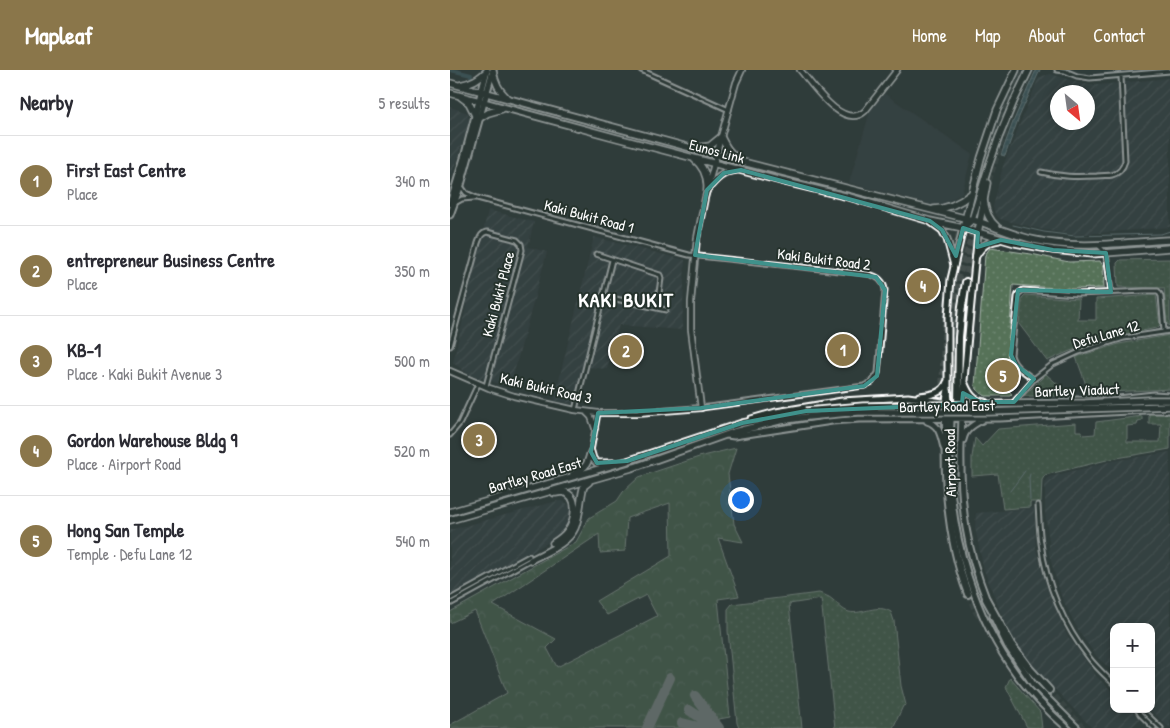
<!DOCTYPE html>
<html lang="en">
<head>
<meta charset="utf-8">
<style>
  :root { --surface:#fff; --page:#f7f7f7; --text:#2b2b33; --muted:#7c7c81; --line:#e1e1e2; --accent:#8a764a }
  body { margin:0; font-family:"Patrick Hand",sans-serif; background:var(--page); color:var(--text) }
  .controls { position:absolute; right:15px; bottom:15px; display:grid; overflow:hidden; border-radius:10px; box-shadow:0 2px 8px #0003 }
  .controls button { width:45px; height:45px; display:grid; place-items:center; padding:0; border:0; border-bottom:1px solid var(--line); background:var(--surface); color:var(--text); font:25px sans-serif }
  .compass { position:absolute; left:600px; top:15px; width:45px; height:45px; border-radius:50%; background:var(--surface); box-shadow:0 2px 8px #0003; rotate:151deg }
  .you { position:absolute; left:290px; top:429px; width:18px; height:18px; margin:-12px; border:4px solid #fff; border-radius:50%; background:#1a73e8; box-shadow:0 0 0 8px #1a73e833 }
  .badge { display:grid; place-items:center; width:32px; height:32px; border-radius:50%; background:var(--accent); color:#fff; font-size:16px; font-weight:700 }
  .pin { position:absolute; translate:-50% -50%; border:2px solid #fff; box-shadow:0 1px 5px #0006 }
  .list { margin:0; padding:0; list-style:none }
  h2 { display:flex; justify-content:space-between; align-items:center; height:65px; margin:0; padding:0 20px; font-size:21px }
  h2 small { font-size:16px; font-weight:400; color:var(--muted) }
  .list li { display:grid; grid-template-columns:32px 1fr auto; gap:15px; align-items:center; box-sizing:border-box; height:90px; padding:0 20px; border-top:1px solid var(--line) }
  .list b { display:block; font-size:19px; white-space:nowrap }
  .list p { margin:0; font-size:16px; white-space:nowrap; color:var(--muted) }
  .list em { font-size:16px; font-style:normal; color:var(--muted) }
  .map { position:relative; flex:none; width:720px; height:658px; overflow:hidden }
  header { display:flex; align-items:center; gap:30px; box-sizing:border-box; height:70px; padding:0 25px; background:var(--accent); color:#fff }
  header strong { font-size:24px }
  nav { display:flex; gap:28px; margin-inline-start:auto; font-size:18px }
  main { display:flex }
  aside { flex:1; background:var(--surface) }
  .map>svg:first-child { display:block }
  .built { fill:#3b474a }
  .industrial { fill:url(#industrial-furrows); fill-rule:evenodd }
  .grass { fill:url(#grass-dots); stroke:#aab8ac }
  .forest { fill:url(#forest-crowns); stroke:#aab8ac; fill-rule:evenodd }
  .water { fill:url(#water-rules); stroke:#93a6aa }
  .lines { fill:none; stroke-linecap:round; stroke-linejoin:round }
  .stream { stroke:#93a6aa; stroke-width:1 }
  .canal { stroke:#4b6a71; stroke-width:4 }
  .taxiway { stroke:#989e9c; stroke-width:10 }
  .motorway-tunnel { stroke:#45504e; stroke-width:6; stroke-dasharray:6 3; stroke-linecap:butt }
  .minor-casing { stroke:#fff; stroke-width:7 }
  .tertiary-casing { stroke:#fff; stroke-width:8 }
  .secondary-casing { stroke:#fff; stroke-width:9 }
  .primary-casing { stroke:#fff; stroke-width:9 }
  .trunk-casing { stroke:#fff; stroke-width:9 }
  .motorway-casing { stroke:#fff; stroke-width:10 }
  .minor { stroke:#26332d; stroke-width:3 }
  .tertiary { stroke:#26332d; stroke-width:4.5 }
  .secondary { stroke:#26332d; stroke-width:5 }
  .primary { stroke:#26332d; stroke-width:5.5 }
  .trunk { stroke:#26332d; stroke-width:5.5 }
  .motorway { stroke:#26332d; stroke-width:6 }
  .trunk-bridge-casing { stroke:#fff; stroke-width:9; stroke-linecap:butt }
  .trunk-bridge { stroke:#26332d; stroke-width:5.5 }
  .marked { fill:none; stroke:#3f918b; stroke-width:4; stroke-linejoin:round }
  .labels { text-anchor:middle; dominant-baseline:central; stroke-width:4; stroke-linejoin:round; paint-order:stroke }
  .street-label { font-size:15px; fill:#fff; stroke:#26332d }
  .district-label { font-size:20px; font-weight:bold; letter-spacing:1px; fill:#fff; stroke:#26332d }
</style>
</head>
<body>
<header>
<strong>Mapleaf</strong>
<nav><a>Home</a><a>Map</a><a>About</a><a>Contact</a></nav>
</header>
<main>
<aside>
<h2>Nearby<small>5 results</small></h2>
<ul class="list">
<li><span class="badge">1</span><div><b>First East Centre</b><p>Place</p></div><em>340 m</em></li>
<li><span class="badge">2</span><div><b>entrepreneur Business Centre</b><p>Place</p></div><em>350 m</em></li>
<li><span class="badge">3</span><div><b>KB-1</b><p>Place · Kaki Bukit Avenue 3</p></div><em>500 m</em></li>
<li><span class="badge">4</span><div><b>Gordon Warehouse Bldg 9</b><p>Place · Airport Road</p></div><em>520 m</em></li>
<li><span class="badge">5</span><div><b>Hong San Temple</b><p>Temple · Defu Lane 12</p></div><em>540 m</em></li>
</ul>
</aside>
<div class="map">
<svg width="720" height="658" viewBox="0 0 720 658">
  <defs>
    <pattern id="industrial-furrows" width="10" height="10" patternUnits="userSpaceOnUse" patternTransform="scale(1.25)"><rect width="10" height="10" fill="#3b474a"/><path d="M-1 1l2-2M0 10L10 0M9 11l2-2" fill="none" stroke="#586365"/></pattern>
    <pattern id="grass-dots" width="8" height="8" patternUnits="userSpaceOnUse" patternTransform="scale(1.25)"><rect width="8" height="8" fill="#567259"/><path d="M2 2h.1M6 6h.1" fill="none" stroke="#6f8772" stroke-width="1.8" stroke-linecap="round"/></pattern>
    <pattern id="forest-crowns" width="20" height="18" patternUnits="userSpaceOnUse" patternTransform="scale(1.25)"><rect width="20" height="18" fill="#567259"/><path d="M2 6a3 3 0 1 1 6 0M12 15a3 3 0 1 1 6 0" fill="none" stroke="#6f8772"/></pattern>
    <pattern id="water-rules" width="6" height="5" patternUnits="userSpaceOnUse" patternTransform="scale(1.25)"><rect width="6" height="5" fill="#4b6a71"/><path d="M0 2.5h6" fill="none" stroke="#668086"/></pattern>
  </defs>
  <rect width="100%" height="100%" fill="#303c3a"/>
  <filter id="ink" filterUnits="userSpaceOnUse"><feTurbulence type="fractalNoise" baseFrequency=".02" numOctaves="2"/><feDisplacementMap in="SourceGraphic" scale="10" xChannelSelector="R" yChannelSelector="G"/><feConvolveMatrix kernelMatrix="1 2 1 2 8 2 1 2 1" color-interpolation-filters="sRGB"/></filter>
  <g filter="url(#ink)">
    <path class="built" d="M435 24 522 84 512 123 489 137 399 113 421 38Z"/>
    <path class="industrial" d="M601 4 632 14 648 15 720 8V157L625 165 589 159 550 149 545 144 543 137 553 96 588 9 592 6ZM608 22H638V52H608Z
      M0 37 18 43 19 53 0 111Z
      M38 140 84 152 78 177 97 182 60 317 20 305 3 293Z
      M144 167 235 190 232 260 169 255 157 299 137 297 127 335 104 330Z
      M720 382V657L716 655 708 647 698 639H701V557H664V602L648 588 631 565 621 546 612 528 604 502 599 484V471L595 442V412L599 407 662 391Z
      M107 431H113L118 434 121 438 122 445 118 455 110 466 0 526V460Z
      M584 438 586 478 596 515 608 545 617 565 647 607 664 623V639H680L690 649 681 658H642L574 587 563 568 550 541 534 500 525 458 526 443Z"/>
    <path class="grass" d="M540 178 581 184 619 192 650 191 653 196 654 218 621 219 563 215 557 294H553L543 306 562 324 560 326H536L530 323 525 316 535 185Z
      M720 189V256L717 254 714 218 668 217 667 193 670 190Z
      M575 225 629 229 628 250H646V229L706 225 710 255 707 258 671 265 620 281 597 291 569 254 572 228Z
      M720 265V319L639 323 626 287 669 274Z
      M596 304 621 326H574Z
      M699 343 720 344V379L661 389 595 405 592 410 591 432H580V437L553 439 548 404 522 406V387L525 368 532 376 548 359 626 353V361H632L633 365 645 364 646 352 692 346V350L688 351 687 355 677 356V372H710L711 354H699Z
      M369 523C374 525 379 526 383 530 388 534 392 540 399 542 413 545 427 533 441 542L444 551 451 616 456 635 453 636 443 658H385L371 529 339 534 352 658H289L287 653 278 561V539L282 534Z
      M560 608 590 642 592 658 577 657 556 617Z"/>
    <path class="forest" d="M286 378 278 404 284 454 293 472 268 468 289 526 268 529 280 647 269 649V658H0V655L57 623 25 541 0 553V542L126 472 139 448 167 431 173 422 189 407 252 386ZM220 433 221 486 146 531 157 545 196 525 207 546 107 597 97 578 106 569 43 535 149 464 150 483 175 481 177 448Z"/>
    <path class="water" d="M586 0H590L569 47 555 86 551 85 563 52Z"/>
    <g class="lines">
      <path class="stream" d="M563 155 594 162 625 166 711 164 720 161
        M560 421 575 401
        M580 430 579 408 580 404"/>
      <path class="canal" d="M1 0 21 5"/>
      <path class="taxiway" d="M245 626 269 658
        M239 640 265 657
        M232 653 253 658
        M197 658 220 608"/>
      <path class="motorway-tunnel" d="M530 98 549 60 566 10 571 0
        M536 119 560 46
        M504 186 509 161 514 145
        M516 212 520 180
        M494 368C491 345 492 321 493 299 494 274 494 250 498 226
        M505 437 516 491 532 538
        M512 444 510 432 505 397 503 318 504 249 508 210 532 133
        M518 524 526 542 538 558
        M570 605 580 618 619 658
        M599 620 633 658"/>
      <defs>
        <path id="minor" d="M191 0 279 40
          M607 0 615 1 627 6 640 8 720 1
          M591 102C612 107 625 107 647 106 652 105 658 106 662 105 670 103 673 98 675 91L671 6
          M11 116 16 123 27 128 239 185 418 204C427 206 434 211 435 220L428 303 422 312 414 316 251 338
          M5 133 12 129 24 128
          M649 176 656 183 661 222
          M146 184 210 205 211 208 207 238
          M152 226 216 240
          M0 276 28 173C30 168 31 163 37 162L67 170 71 174 72 180 36 316
          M584 309C574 302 564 297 561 285L567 227 568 224 573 220 627 224 695 221H708L711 226 714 261
          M564 332 584 309 603 294 629 282 674 268 720 261
          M125 340 162 190
          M0 365 10 353 28 314
          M141 381 148 343
          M588 435C589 448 589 461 591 473 596 515 614 556 640 589 647 598 656 606 664 614
          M0 529 79 486
          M0 534 80 490
          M687 639 690 644 704 658
          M691 639 711 658"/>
        <path id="tertiary" d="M350 0C363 15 393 61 415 41L447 0
          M0 301 39 318 64 326 125 340 148 343H187L251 338 241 259V232L247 168 255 128 271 67 286 13 292 0
          M136 342 141 347 145 358"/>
        <path id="secondary" d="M0 134 14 88 37 0
          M0 145 11 115 43 0
          M528 163C523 212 518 262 514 311 511 360 508 409 516 458 520 483 528 508 537 531
          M515 314C519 324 524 331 535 332
          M469 326C480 325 493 324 497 312
          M668 329 704 325 720 326
          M616 330H650
          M500 339 498 322V247L501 209 513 158
          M501 347C501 364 499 380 500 397 501 468 525 548 567 605 582 625 599 642 617 658
          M301 349 326 342 392 331 458 327 500 333
          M477 351C490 355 491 366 494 378
          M277 365 284 366 382 351 409 349 550 348 696 340H720
          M513 370C515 359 523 355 532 350
          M543 546 557 575 583 614 627 658"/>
        <path id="primary" d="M513 158 522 150 539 95 549 67 564 31 579 0
          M513 158 531 88 547 40 566 0
          M528 163 537 113"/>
        <path id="trunk" d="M43 1C45 13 49 20 57 28
          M0 13 293 92 530 152C548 158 566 166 585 170 630 180 675 172 720 170
          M10 15C22 13 28 9 37 1
          M0 23 167 68 331 111 399 127 480 151 513 158 565 173 603 180 642 184 720 178
          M11 27 19 33 25 45
          M30 48 38 43 52 39
          M247 78 260 76 271 67C275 75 279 83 287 88
          M244 89C254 97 258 108 257 120
          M257 120C266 109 272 102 287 100
          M534 131C536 142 538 149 547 157
          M484 139C498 139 511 132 521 124
          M481 152 492 160 497 169 504 195
          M526 186C532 176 537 172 549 170
          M141 382 143 389 147 393H164
          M123 404C134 398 137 397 140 384
          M0 442 177 391 292 353 356 341
          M0 450 185 397 284 362 329 351 357 347
          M103 473C108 470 114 466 118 460 125 451 130 425 113 422 110 422 107 423 104 423
          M81 490C95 482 118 474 125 458 130 446 130 431 133 419L134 416 139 412"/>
        <path id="motorway" d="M498 322C495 334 496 345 496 357 494 413 498 471 518 524
          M501 349 508 333 509 267 512 236 516 212
          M536 529 561 574 579 598 599 620"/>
      </defs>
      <use href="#minor" class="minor-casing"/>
      <use href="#tertiary" class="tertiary-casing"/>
      <use href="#secondary" class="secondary-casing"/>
      <use href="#primary" class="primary-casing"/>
      <use href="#trunk" class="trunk-casing"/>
      <use href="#motorway" class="motorway-casing"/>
      <use href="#minor" class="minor"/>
      <use href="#tertiary" class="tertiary"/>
      <use href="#secondary" class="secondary"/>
      <use href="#primary" class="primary"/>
      <use href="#trunk" class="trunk"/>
      <use href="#motorway" class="motorway"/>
      <defs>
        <path id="trunk-bridge" d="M356 341 413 336 635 333 698 330H720
          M357 347 408 342H539L720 336"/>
      </defs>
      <use href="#trunk-bridge" class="trunk-bridge-casing"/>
      <use href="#trunk-bridge" class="trunk-bridge"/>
    </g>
  </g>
  <path d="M0 0H720V658H0ZM291 100 480 151 492 160 506 186 513 158 528 163 527 177 551 170 603 180 656 183 661 222 568 220 561 285 566 295 584 309 564 332H530L513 323 512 333 496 335 356 341 292 353 177 391 147 393 141 382 148 343 251 338 414 316 427 306 435 220 426 207 245 185 257 120 274 103Z" fill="#303c3a" fill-opacity=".55" fill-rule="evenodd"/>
  <path class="marked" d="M291 100 480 151 492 160 506 186 513 158 528 163 527 177 551 170 603 180 656 183 661 222 568 220 561 285 566 295 584 309 564 332H530L513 323 512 333 496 335 356 341 292 353 177 391 147 393 141 382 148 343 251 338 414 316 427 306 435 220 426 207 245 185 257 120 274 103Z"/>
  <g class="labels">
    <g class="street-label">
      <text transform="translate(267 81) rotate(15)">Eunos Link</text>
      <text transform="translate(139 146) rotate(15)">Kaki Bukit Road 1</text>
      <text transform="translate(374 189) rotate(7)">Kaki Bukit Road 2</text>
      <text transform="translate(48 224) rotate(-75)">Kaki Bukit Place</text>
      <text transform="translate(656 264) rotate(-16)">Defu Lane 12</text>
      <text transform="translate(96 318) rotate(13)">Kaki Bukit Road 3</text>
      <text transform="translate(627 320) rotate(-2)">Bartley Viaduct</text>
      <text transform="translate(497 336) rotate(-1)">Bartley Road East</text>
      <text transform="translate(500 393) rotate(-91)">Airport Road</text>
      <text transform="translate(85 405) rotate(-16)">Bartley Road East</text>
    </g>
    <g class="district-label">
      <text x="176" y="229">KAKI BUKIT</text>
    </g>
  </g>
</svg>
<div class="controls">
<button>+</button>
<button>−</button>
</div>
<svg class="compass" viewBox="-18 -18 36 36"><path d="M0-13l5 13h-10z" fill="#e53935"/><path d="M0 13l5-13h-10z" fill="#7c7c81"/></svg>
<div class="you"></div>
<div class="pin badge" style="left:393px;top:280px">1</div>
<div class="pin badge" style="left:176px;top:281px">2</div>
<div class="pin badge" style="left:29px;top:370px">3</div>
<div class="pin badge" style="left:473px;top:216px">4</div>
<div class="pin badge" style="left:553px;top:306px">5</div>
</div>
</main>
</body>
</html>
